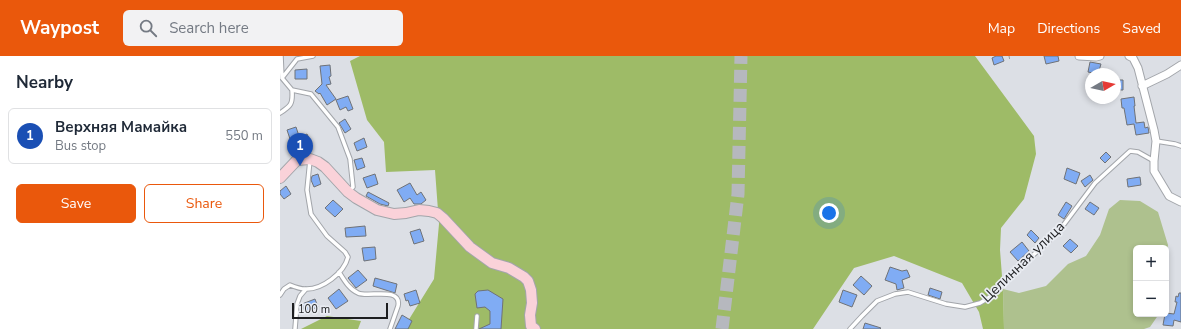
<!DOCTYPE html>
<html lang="en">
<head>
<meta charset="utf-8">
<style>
  :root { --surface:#fff; --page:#f2f2f3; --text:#1f2937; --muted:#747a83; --line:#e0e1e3; --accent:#ea580c }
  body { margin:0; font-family:"Nunito Sans",sans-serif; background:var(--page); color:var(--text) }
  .controls { position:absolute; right:12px; bottom:12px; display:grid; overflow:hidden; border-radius:6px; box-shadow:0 2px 6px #0003 }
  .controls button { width:36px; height:36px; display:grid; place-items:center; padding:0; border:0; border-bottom:1px solid var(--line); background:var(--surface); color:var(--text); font:20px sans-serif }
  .compass { position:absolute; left:805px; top:12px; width:36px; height:36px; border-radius:50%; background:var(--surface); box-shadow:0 2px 6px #0003; rotate:81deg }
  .scale { position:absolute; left:12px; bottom:10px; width:96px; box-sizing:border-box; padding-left:4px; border:2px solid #1d1e20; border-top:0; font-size:11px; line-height:14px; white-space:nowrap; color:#1d1e20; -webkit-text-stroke:3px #e9ecf2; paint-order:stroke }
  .you { position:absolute; left:549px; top:157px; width:14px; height:14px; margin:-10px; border:3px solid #fff; border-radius:50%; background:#1a73e8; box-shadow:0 0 0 6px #1a73e833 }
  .badge { display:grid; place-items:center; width:26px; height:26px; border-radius:50%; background:var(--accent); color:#fff; font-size:13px; font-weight:700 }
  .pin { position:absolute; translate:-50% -33px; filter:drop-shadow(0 1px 2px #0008) }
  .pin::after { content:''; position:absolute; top:21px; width:14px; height:12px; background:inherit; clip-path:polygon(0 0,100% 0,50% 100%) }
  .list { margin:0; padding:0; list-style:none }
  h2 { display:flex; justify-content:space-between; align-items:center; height:52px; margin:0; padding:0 16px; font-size:17px }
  h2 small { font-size:13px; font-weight:400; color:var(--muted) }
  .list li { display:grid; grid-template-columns:26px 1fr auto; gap:12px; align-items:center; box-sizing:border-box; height:56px; margin:0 8px 8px; padding:0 8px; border:1px solid var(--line); border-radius:6px }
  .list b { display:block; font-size:15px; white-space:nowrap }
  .list p { margin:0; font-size:13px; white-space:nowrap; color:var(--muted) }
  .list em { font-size:13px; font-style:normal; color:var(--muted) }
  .actions { display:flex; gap:8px; padding:12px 16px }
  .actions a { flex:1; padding:9px 0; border:1px solid var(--accent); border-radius:6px; text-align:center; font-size:14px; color:var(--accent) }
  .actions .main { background:var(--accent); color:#fff }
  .icon { flex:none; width:22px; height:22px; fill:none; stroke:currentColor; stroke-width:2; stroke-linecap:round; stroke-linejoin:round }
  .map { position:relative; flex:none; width:901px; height:273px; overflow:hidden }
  header { display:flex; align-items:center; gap:24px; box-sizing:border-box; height:56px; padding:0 20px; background:var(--accent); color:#fff }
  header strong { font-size:19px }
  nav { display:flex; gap:22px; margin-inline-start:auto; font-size:14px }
  .search { width:280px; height:36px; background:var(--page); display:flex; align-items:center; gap:10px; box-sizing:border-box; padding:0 14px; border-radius:6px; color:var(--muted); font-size:15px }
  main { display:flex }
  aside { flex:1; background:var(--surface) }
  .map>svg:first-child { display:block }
  .green { fill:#aec18e }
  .forest { fill:#9ebb67 }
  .building { fill:#80acf4; stroke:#6f7277 }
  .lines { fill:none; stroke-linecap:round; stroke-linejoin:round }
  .highway-tunnel { stroke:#b6b8be; stroke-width:13; stroke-dasharray:13 6; stroke-linecap:butt }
  .lane-casing { stroke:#a2a5aa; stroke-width:5.5 }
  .street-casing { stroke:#a2a5aa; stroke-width:9 }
  .secondary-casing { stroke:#a2a5aa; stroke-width:12 }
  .path { stroke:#989a9e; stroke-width:1; stroke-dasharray:3 3; stroke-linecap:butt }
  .lane { stroke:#fff; stroke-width:3.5 }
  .street { stroke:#fff; stroke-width:7 }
  .secondary { stroke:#fad2d9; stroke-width:10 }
  .labels { text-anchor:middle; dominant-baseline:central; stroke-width:3.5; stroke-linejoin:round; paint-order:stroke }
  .street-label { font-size:14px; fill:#1d1e20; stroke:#e9ecf2 }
</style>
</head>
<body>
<header>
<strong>Waypost</strong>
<div class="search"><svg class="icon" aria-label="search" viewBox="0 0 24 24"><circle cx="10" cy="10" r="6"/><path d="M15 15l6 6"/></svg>Search here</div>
<nav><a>Map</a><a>Directions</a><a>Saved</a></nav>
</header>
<main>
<aside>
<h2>Nearby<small></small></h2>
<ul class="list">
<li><span class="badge" style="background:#1a4fb4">1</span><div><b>Верхняя Мамайка</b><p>Bus stop</p></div><em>550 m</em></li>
</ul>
<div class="actions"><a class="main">Save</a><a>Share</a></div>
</aside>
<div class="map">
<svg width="901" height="273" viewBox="0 0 901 273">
  <rect width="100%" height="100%" fill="#dcdfe5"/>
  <path class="green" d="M840 144 860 145 878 156 888 189 886 202V192H856V258H879L870 271 864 273H724L723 233 739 237 766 230 788 208 806 200 820 179 829 153Z"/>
  <path class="forest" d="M80 0H695L754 80 756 98 744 143 721 172 720 194 723 233 724 273H703L699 256 682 227 614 200 574 212 533 273H123L154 223 159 168 155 114 106 116 104 86 87 64 70 5Z
    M47 260 81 265 78 273H21Z"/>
  <path class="building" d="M716 0H722L724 5 714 9 712 2Z
    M764 0H778L779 5 766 8Z
    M810 6 821 8 818 18 808 16Z
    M50 9 51 20 49 21 51 28 46 29 56 43 47 49 40 37 39 38 35 35 42 28 40 10Z
    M27 13V23H15V14Z
    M835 24H843V34H835Z
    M68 40 73 53 68 55 66 51 60 54 56 44Z
    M854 41 855 50H854L856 67 864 66 865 72 868 71 869 77 856 79 854 68 847 69 844 52H842L841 43Z
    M65 63 71 73 65 77 59 67Z
    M16 71 19 80 10 83 7 74Z
    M27 78 31 87 23 90 19 82Z
    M84 82 87 91 77 95 74 87Z
    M826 96 831 101 825 107 820 102Z
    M82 102 85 111 77 114 74 104Z
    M787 112 800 117 796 128 784 123Z
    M38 118 41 128 34 131 31 124 32 120Z
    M95 118 98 128 87 132 83 122Z
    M810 119 813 124 805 131 801 125Z
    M860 121 861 129 848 131 847 123Z
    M130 127 137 139 141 136 146 144 141 148H134L130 142 124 146 117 134Z
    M6 130 11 138 4 143 0 138V135Z
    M88 136 109 147 108 150 100 148 86 140Z
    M53 144 63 153 55 161 45 152Z
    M786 146 792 150 784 163 778 159Z
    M810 146 819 152 814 159 805 153Z
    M85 170 86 180 66 181 65 172Z
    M140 173 144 185 134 188 130 176Z
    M751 174 759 182 755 187 747 179Z
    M790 183 798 190 791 197 783 190Z
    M742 186 749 195 738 205 730 196Z
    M95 191 96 203 84 205 82 192Z
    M610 211 622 215 627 214 630 221 622 224 624 232 617 234 616 228 605 224Z
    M78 214 87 224 76 232 68 222Z
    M581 220 592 230 584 239 573 229Z
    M95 222 117 228 115 237 93 230Z
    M650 232 662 236 660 243 648 239Z
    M59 233 68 245 56 253 48 242Z
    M136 234 140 247 130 250 128 244 126 245 124 238Z
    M208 234 223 243 221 273H199L210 268V255L205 251 197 252 195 238 198 235Z
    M563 234 577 239 572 251 559 246Z
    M899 237H901V266L894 264 893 270 883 269 885 258H886V257L894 258 897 246H895L896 240 898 241Z
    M35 243 38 251 25 256 22 248Z
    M122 259 132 265 128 273H115Z
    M585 267 601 272 600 273H583Z"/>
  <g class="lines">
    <path class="highway-tunnel" d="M442 273 458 138 461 0"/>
    <defs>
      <path id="lane" d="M1 0 2 22 12 34 31 38 58 71 70 103 73 131 69 135
        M2 22 17 3 33 0
        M0 57C11 50 13 48 12 34
        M876 85 895 88 901 90
        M59 216C64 224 69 233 78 237 87 242 122 230 118 250L110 273
        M0 239 4 233 10 229C15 231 20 233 25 233 42 234 64 217 68 201L65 196 47 180 31 158 27 134 30 104
        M15 273 17 248 20 240 26 233
        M196 273 197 260
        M570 273 582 260 597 245 615 238 628 236 666 248 685 251 700 247 710 241 742 209 769 185 782 171 815 127 850 95 858 96 874 105"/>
      <path id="street" d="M799 0 816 1 820 0
        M849 0 853 2 858 12 874 74 876 85 874 105V115L889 140 901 146
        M862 30 887 18 901 9"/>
      <path id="secondary" d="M0 122 17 104 30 103 38 106 45 111 68 136 76 142 97 154 114 158 126 157 139 154 149 155 157 157 163 162 190 191 212 207 229 212 244 221 248 225 251 234 252 247 250 259 251 270 255 273"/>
    </defs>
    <use href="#lane" class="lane-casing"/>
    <use href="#street" class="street-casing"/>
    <use href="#secondary" class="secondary-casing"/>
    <path class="path" d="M729 0 730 5"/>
    <use href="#lane" class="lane"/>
    <use href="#street" class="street"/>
    <use href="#secondary" class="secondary"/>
  </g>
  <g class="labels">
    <g class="street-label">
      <text transform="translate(743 206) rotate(-44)">Целинная улица</text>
    </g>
  </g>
</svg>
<div class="controls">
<button>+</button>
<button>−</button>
</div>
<svg class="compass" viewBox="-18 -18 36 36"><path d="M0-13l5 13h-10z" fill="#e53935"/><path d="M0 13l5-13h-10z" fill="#747a83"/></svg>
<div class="scale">100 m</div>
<div class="you"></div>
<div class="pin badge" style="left:20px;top:110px;background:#1a4fb4">1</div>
</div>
</main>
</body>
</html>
